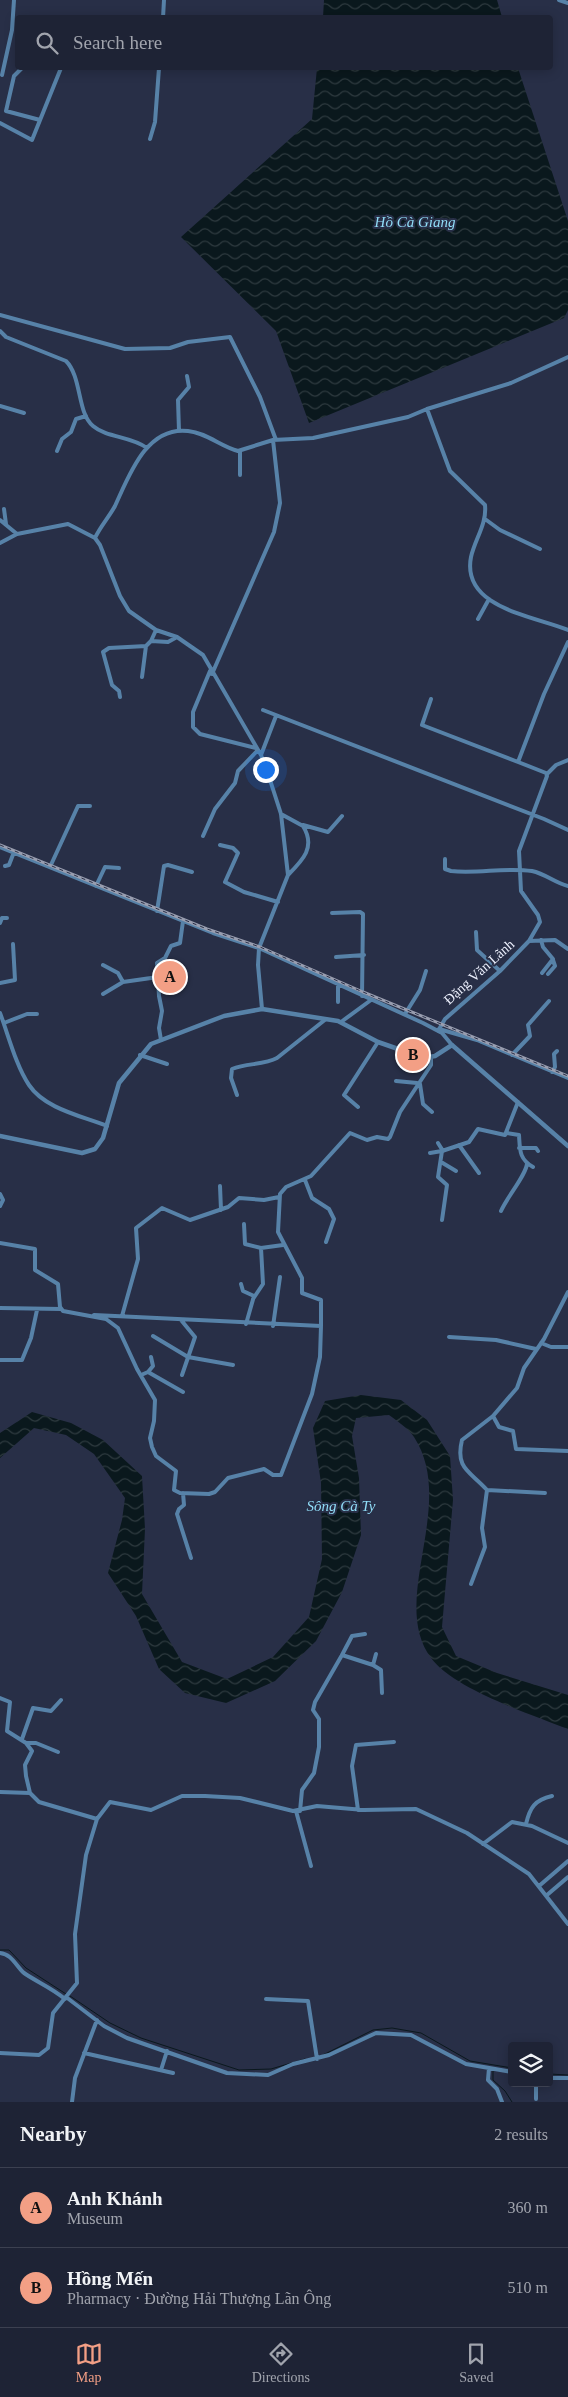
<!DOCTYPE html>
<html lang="en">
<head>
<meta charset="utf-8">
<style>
  :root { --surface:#1e2335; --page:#262b3d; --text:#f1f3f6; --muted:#a1a4ad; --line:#3c4050; --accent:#f39f85 }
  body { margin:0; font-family:"Times New Roman",serif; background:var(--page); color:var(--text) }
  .controls { position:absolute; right:15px; bottom:15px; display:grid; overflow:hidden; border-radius:5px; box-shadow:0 2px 12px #0003 }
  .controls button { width:45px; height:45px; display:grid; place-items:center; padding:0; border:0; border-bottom:1px solid var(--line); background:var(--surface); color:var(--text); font:25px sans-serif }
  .you { position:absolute; left:265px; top:769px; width:18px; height:18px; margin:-12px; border:4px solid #fff; border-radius:50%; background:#1a73e8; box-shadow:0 0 0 8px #1a73e833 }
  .badge { display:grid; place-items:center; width:32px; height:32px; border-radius:50%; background:var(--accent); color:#111; font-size:16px; font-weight:700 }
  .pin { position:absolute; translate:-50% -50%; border:2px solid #fff; box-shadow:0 1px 5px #0006 }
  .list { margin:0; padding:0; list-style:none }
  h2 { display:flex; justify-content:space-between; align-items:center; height:65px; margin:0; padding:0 20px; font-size:21px }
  h2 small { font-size:16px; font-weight:400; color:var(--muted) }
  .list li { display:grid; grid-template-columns:32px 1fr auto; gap:15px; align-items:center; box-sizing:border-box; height:80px; padding:0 20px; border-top:1px solid var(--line) }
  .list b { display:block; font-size:19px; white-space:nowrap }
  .list p { margin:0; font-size:16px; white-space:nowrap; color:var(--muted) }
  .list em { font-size:16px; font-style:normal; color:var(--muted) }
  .icon { flex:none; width:28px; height:28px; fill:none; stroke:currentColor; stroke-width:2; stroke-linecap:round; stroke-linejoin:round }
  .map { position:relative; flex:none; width:568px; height:2102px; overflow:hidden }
  .search { position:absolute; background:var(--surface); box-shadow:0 2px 12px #0003; left:15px; right:15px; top:15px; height:55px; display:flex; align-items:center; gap:12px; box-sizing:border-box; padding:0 18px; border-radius:5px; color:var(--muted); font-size:19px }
  .sheet { height:225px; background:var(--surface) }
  nav { display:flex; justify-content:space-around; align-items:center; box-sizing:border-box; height:70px; border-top:1px solid var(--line); background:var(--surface); font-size:14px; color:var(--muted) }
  nav a { display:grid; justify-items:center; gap:2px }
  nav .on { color:var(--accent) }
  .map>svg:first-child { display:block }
  .water { fill:url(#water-waves) }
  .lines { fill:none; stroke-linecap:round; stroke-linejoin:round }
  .stream { stroke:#0a181d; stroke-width:1 }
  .minor { stroke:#5782a8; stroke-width:4 }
  .tertiary { stroke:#5782a8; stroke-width:4.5 }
  .rail-casing { stroke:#989daf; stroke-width:3 }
  .rail { stroke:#282f47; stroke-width:1; stroke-dasharray:4; stroke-linecap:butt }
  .labels { text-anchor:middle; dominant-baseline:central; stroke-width:4; stroke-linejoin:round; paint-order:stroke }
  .street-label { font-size:14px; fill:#ecf0fd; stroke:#282f47 }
  .water-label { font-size:15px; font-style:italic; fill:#90dcf6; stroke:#282f47 }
</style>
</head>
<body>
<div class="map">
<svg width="568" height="2102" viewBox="0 0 568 2102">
  <defs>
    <pattern id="water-waves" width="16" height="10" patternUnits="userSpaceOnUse" patternTransform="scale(1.25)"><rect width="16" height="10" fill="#0a181d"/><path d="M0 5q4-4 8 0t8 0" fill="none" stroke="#2e3a3f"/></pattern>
  </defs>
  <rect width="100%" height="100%" fill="#282f47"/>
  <path class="water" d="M324 0H497L502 17H323Z
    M317 68H518L568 221V310L564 318 309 423 276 331 181 237 312 119Z
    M361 1395 401 1400 427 1420 450 1456 453 1500 442 1627 456 1656 497 1673 568 1695V1729C531 1714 455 1690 431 1658 388 1600 458 1505 414 1437 409 1429 397 1421 389 1415L356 1418 352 1436 359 1478 361 1535 342 1592 316 1641 275 1681 226 1703 185 1693 159 1669 136 1616 108 1573 122 1520 125 1498 94 1454 66 1435 34 1428 0 1458V1433L32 1412 71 1423 103 1440 142 1476 145 1529 142 1594 182 1662 227 1679 273 1657 309 1617 322 1559 321 1483 313 1428 325 1401Z"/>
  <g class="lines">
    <path class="stream" d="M0 1950H9L26 1968 66 1994
      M70 1996 110 2023 141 2038 239 2070 271 2069 305 2059
      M323 2055 373 2030 392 2028 421 2033 470 2061 512 2068
      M493 2071V2080L505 2091 512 2102
      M549 2074 568 2075"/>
    <path class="minor" d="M559 0 568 3
      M163 18 164 0
      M22 68 14 76 6 111 40 120
      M2 75 12 30 14 0
      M0 123 32 140 61 68
      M150 139 155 122 159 68
      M0 315 125 349 170 348 188 342 230 337 260 397 276 440
      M0 331 6 337 66 361C82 377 77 413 93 426 107 438 131 436 147 448
      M0 406 24 413
      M427 409 450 471 485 505C487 524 475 539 471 557 461 608 534 616 568 630
      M179 431 178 400 189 387 187 376
      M57 451 62 439 71 432 76 419 86 416
      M240 451V475
      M4 509 6 524
      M485 519 500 530 540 549
      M0 520 17 534 68 524 95 538 100 545 120 596 129 611 156 630 177 637 203 655 261 755 271 783 281 814 288 875 259 948 258 965 262 1009
      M95 538C100 527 109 517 115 506 129 476 146 426 188 431 207 433 220 446 238 451L273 440 313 438 408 417 427 409 511 383 568 357
      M0 543 17 534
      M478 619 489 599
      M151 641 168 642 177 637
      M210 671 193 712V727L200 734 256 748
      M212 674 274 532 280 503 273 440
      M142 677 146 646
      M120 697 119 691 112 685 103 652 109 648 146 646 151 641 156 630
      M431 699 422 725 518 762
      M263 710 544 819 568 830
      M261 755 276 716
      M547 774 556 765 568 760
      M281 814 303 826C316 847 303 860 288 875
      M303 825 328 832 342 816
      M203 836 215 809 235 783 238 771 258 750
      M220 845 233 848 238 853 225 882 244 892 278 902
      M0 847 213 933 259 948 423 1023 442 1033 452 1045
      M445 859V869L451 871C478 874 505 867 532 871 546 874 555 883 568 886
      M5 866 9 865 14 852
      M50 867 78 806H90
      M96 886 105 867 119 868
      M157 911 164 866 168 865 192 872
      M332 913 360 912 363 914 362 996
      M0 923 2 918H7
      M476 932 477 950 500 971
      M541 940 543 947 553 959 542 973
      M529 941 540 922 538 915 521 891 519 851 547 776 546 773 518 762 544 694 568 642
      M336 957 364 955
      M103 965 118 973 123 982 158 977
      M548 974 555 966 553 960
      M0 983 15 980 13 944
      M338 986V1002
      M103 994 123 982
      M0 1013C8 1034 16 1066 29 1085 45 1109 82 1116 107 1126
      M405 1014 420 990 426 971
      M341 1022 371 1000
      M4 1023 27 1014H37
      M439 1029 477 1040 568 1078
      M438 1031 445 1019 500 971 529 941 555 940 568 949
      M161 1040 159 1028 162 1011 159 996 157 963 165 958 171 946 180 943 183 921
      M140 1055 167 1064
      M512 1055 530 1036 528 1025 549 1001
      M552 1072 555 1067 554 1054 557 1051
      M396 1081 417 1083
      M420 1084 423 1104 432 1112
      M237 1095 231 1078 232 1069C247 1063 264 1065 277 1058L326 1019
      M358 1107 344 1095 378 1042
      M507 1133 519 1135C520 1150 519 1159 533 1167
      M438 1143 443 1151
      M459 1145 479 1173
      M519 1148H536L538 1151
      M430 1153 442 1151
      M441 1162 456 1171
      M305 1180 312 1198 329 1209 334 1219 326 1242
      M220 1186 221 1210
      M0 1194 3 1200 0 1206
      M501 1211C507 1197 527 1174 527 1163
      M442 1220 447 1185 438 1177 442 1151 469 1142 478 1129 505 1135 518 1102
      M244 1224 245 1244 261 1248
      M0 1243 35 1249V1270L58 1284 60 1307 63 1311 106 1319 118 1328 137 1369 155 1400 154 1421 150 1438 152 1447 156 1456 176 1471 174 1490 180 1493 209 1494 215 1492 228 1478 264 1469 273 1475H281L312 1394 320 1357 321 1326 94 1315
      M241 1284 243 1291 254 1296 246 1324
      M253 1299 263 1284 261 1248 283 1245
      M0 1308 61 1309
      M122 1316 138 1259 136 1228 162 1208 190 1220 228 1207 239 1198 264 1200 279 1197
      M181 1320 195 1337 182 1375
      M273 1326 280 1277
      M321 1326V1300L302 1293V1278L278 1232 280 1194 286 1187 311 1176 350 1133 367 1140 377 1137 388 1139 390 1137 400 1112 431 1065V1057
      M153 1336 188 1357 233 1365
      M449 1337 496 1340 536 1349
      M541 1343 551 1347H568
      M0 1360H22L31 1338 37 1310
      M148 1372 153 1366 151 1357
      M141 1375 148 1372 183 1392
      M493 1416 499 1427 513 1431 516 1449 568 1451
      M487 1490 545 1493
      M183 1493 184 1505 179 1509 177 1514 191 1558
      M471 1584 485 1547 482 1528 487 1490C470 1471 455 1469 462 1440L493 1416 517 1388 524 1368 544 1339 568 1292
      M342 1655 352 1636 365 1634
      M373 1665 381 1670 382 1693
      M0 1698 10 1702 7 1731 26 1743 32 1751 25 1765 26 1776 30 1793 39 1802 97 1819
      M22 1739 33 1708 51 1711 61 1700
      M26 1743H36L58 1752
      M0 1792 30 1793
      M358 1810 352 1766 356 1745 394 1742
      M296 1811 311 1866
      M300 1811 302 1790 314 1773 319 1747V1719L313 1710 315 1702 342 1655 373 1665 376 1654
      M526 1824C530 1807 535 1800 552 1796
      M483 1844 512 1822 532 1826 568 1843
      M539 1886 568 1861
      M547 1895 568 1877
      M0 1953C12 1954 16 1966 24 1973 37 1982 52 1988 65 1999
      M66 1997 104 2026 127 2038 227 2073 268 2075 293 2064 329 2055 376 2033 411 2035 466 2064 512 2072
      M266 1999 308 2001 317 2059
      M0 2053 39 2055 48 2048 53 2013 77 1983 75 1934 86 1855 97 1819 110 1802 151 1810 182 1796H205L240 1798 293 1811 317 1806 364 1810 416 1809 467 1833 529 1874 568 1924
      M84 2053 173 2073
      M489 2068 488 2080 497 2089 502 2102
      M161 2070 167 2051
      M549 2078H568
      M536 2083V2099
      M72 2102 75 2078 97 2020"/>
    <path class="tertiary" d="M0 1136 82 1153 95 1149 103 1138 119 1083 151 1044 224 1016 262 1009 338 1021 378 1042 424 1058 435 1056 452 1045 568 1146"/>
    <defs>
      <path id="rail" d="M0 845 207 929 260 947 363 992 568 1076"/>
    </defs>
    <use href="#rail" class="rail-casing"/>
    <use href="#rail" class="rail"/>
  </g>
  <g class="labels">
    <g class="street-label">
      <text transform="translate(479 972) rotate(-42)">Đặng Văn Lãnh</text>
    </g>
    <g class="water-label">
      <text x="415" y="222">Hồ Cà Giang</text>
      <text x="341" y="1506">Sông Cà Ty</text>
    </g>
  </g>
</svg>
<div class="controls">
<button><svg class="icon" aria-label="layers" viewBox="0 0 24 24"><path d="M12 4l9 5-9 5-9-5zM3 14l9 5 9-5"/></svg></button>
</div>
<div class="you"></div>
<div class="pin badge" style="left:170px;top:977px">A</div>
<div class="pin badge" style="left:413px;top:1055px">B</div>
<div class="search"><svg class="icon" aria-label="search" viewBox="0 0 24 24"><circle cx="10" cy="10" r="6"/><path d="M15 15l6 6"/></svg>Search here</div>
</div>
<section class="sheet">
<h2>Nearby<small>2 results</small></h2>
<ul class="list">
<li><span class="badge">A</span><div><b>Anh Khánh</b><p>Museum</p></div><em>360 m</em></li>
<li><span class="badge">B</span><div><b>Hồng Mến</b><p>Pharmacy · Đường Hải Thượng Lãn Ông</p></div><em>510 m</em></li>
</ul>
</section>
<nav>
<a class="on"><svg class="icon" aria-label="map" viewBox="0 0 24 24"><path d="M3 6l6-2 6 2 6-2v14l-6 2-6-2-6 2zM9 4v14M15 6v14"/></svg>Map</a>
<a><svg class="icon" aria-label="directions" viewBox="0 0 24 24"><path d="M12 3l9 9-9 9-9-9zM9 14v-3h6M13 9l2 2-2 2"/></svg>Directions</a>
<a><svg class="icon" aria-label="saved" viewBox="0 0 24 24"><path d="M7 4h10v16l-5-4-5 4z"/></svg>Saved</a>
</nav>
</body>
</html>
